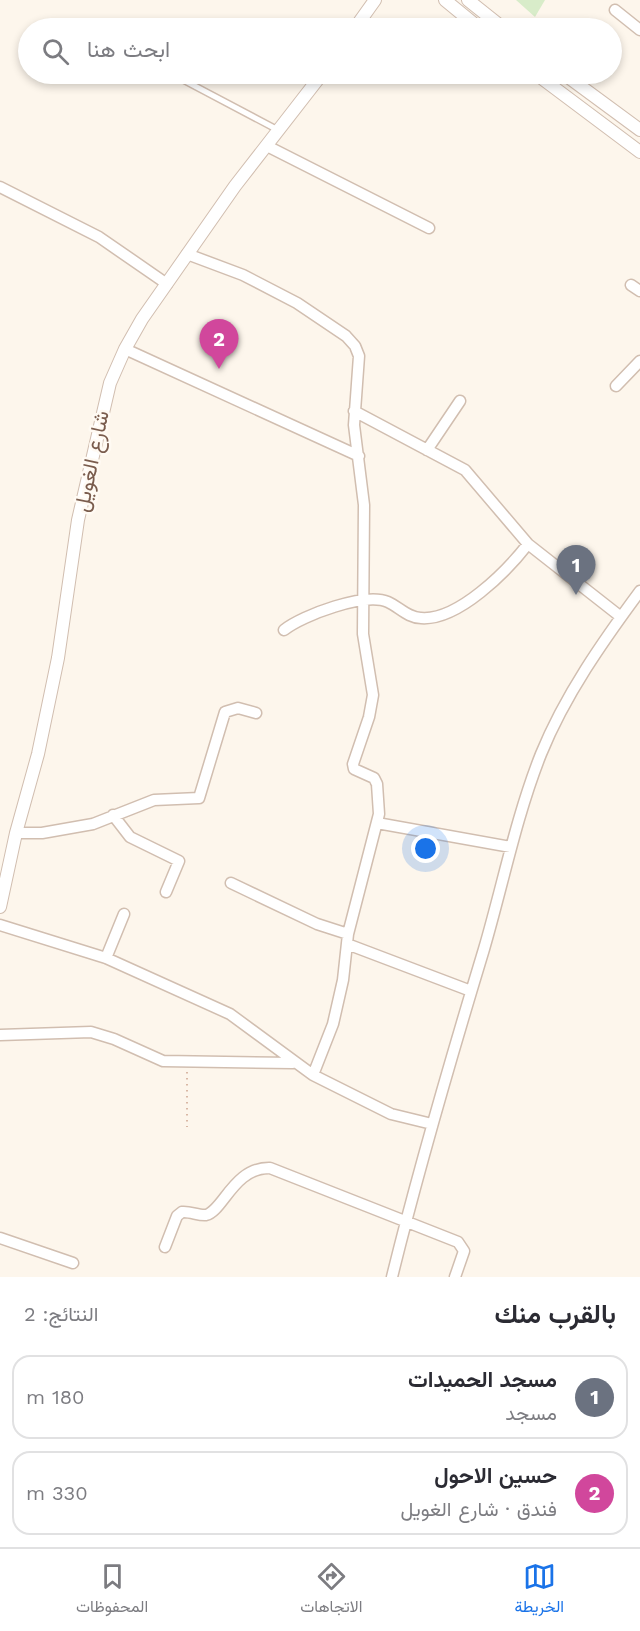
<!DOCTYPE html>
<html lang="ar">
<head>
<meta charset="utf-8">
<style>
  :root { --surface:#fff; --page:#f7f7f7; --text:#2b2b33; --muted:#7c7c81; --line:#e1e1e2; --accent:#1a73e8 }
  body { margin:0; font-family:"Work Sans",Vazirmatn,sans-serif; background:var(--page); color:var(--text); direction:rtl }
  .you { position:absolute; left:426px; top:849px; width:21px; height:21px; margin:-15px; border:4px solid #fff; border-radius:50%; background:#1a73e8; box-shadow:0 0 0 9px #1a73e833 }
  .badge { display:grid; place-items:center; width:39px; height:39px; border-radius:50%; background:var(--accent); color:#fff; font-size:20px; font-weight:700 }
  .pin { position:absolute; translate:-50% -50px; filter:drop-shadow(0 2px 3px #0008) }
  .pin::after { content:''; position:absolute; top:32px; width:21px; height:18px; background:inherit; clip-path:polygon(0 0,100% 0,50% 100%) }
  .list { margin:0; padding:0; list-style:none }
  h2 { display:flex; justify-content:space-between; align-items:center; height:78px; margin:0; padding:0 24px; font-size:26px }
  h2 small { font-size:20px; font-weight:400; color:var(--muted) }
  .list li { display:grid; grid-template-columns:39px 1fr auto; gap:18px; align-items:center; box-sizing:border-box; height:84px; margin:0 12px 12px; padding:0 12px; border:2px solid var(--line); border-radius:18px }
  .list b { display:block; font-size:22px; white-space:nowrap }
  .list p { margin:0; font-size:20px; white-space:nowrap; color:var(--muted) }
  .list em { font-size:20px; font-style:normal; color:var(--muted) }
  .icon { flex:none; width:33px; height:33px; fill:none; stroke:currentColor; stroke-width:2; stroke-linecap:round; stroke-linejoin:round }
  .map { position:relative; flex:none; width:640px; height:1277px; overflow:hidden; direction:ltr }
  .search { position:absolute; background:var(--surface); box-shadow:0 3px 9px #0003; left:18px; right:18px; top:18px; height:66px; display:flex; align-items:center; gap:15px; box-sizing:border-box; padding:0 21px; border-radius:33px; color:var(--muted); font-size:22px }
  .sheet { height:270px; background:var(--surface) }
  nav { display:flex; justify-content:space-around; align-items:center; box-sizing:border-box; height:84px; border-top:2px solid var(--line); background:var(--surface); font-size:16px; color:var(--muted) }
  nav a { display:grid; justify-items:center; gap:3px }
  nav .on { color:var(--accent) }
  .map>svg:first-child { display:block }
  .green { fill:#d8ecc9 }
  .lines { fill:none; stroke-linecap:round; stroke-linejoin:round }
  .service-casing { stroke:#d1beb0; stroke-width:8 }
  .minor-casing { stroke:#d1beb0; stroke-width:13 }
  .tertiary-casing { stroke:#d1beb0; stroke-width:14 }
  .path { stroke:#d9b8a5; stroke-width:2; stroke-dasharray:1.5 4.5; stroke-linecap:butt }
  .service { stroke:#fff; stroke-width:5 }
  .minor { stroke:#fff; stroke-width:10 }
  .tertiary { stroke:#fff; stroke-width:12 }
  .labels { text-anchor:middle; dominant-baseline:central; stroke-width:5; stroke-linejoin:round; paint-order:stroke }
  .street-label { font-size:21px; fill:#7a5c4d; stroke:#fffaf3 }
</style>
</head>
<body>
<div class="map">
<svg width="640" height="1277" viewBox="0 0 640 1277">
  <rect width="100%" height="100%" fill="#fdf6ec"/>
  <path class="green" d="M516 0H545L535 17Z"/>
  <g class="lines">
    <defs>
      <path id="service" d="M172 74 278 130"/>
      <path id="minor" d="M615 10 640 30
        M267 146 429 228
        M0 187 99 237 167 284
        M187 254 243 275 297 303 346 336 355 346 359 356 354 425 364 505 363 634 373 695 369 717 353 764 354 769 374 778 377 784 379 814 348 934 343 980 333 1024 313 1075
        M631 285 640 291
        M125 349 359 456
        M616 386 640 361
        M354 411 465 470 528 544 621 617
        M427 450 460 401
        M284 630C303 615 365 592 388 602 399 607 408 618 421 618 458 621 507 571 528 544
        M113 815 130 837 179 861 166 892
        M377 823 511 847
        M16 833H42L93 824 154 800 199 798 225 712 238 708 256 713
        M231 883 317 924 348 934
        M0 925 106 958 230 1014 313 1075 391 1114 432 1124
        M347 944 471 991
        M106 958 124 914
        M0 1035 91 1032 114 1039 163 1061 293 1063
        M0 1238 73 1263
        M165 1247 177 1216 182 1212C190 1211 199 1216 206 1215 223 1211 234 1167 270 1168L458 1242 464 1251 455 1277
        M392 1277C419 1167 451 1058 484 949 503 884 516 817 541 754 565 695 603 641 640 591"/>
      <path id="tertiary" d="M445 0 479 28
        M468 0 503 28
        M355 28 375 0
        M536 74 640 152
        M564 74 640 130
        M0 907 16 833 38 754 58 658 78 520 110 383 125 349 142 319 235 186 322 74"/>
    </defs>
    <use href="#service" class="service-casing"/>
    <use href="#minor" class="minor-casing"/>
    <use href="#tertiary" class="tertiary-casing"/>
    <path class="path" d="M187 1072V1127"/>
    <use href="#service" class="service"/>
    <use href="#minor" class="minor"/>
    <use href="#tertiary" class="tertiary"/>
  </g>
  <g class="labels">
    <g class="street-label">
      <text transform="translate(91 461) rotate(-78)">شارع الغويل</text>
    </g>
  </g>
</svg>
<div class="you"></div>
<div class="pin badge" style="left:576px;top:595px;background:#6b7280">1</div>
<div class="pin badge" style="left:219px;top:369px;background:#d1479c">2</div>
<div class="search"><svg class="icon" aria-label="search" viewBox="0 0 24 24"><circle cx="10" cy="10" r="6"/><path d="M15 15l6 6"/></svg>ابحث هنا</div>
</div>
<section class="sheet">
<h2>بالقرب منك<small>النتائج: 2</small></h2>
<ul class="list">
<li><span class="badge" style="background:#6b7280">1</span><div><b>مسجد الحميدات</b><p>مسجد</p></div><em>180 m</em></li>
<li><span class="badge" style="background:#d1479c">2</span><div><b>حسين الاحول</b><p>فندق · شارع الغويل</p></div><em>330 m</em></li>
</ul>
</section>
<nav>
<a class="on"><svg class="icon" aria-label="map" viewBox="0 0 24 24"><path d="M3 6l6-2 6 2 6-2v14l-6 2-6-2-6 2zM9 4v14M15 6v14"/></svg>الخريطة</a>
<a><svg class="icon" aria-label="directions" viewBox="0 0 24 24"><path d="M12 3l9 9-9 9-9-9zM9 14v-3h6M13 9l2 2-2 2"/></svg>الاتجاهات</a>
<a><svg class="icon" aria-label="saved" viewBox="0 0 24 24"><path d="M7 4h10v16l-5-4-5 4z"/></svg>المحفوظات</a>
</nav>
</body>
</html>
